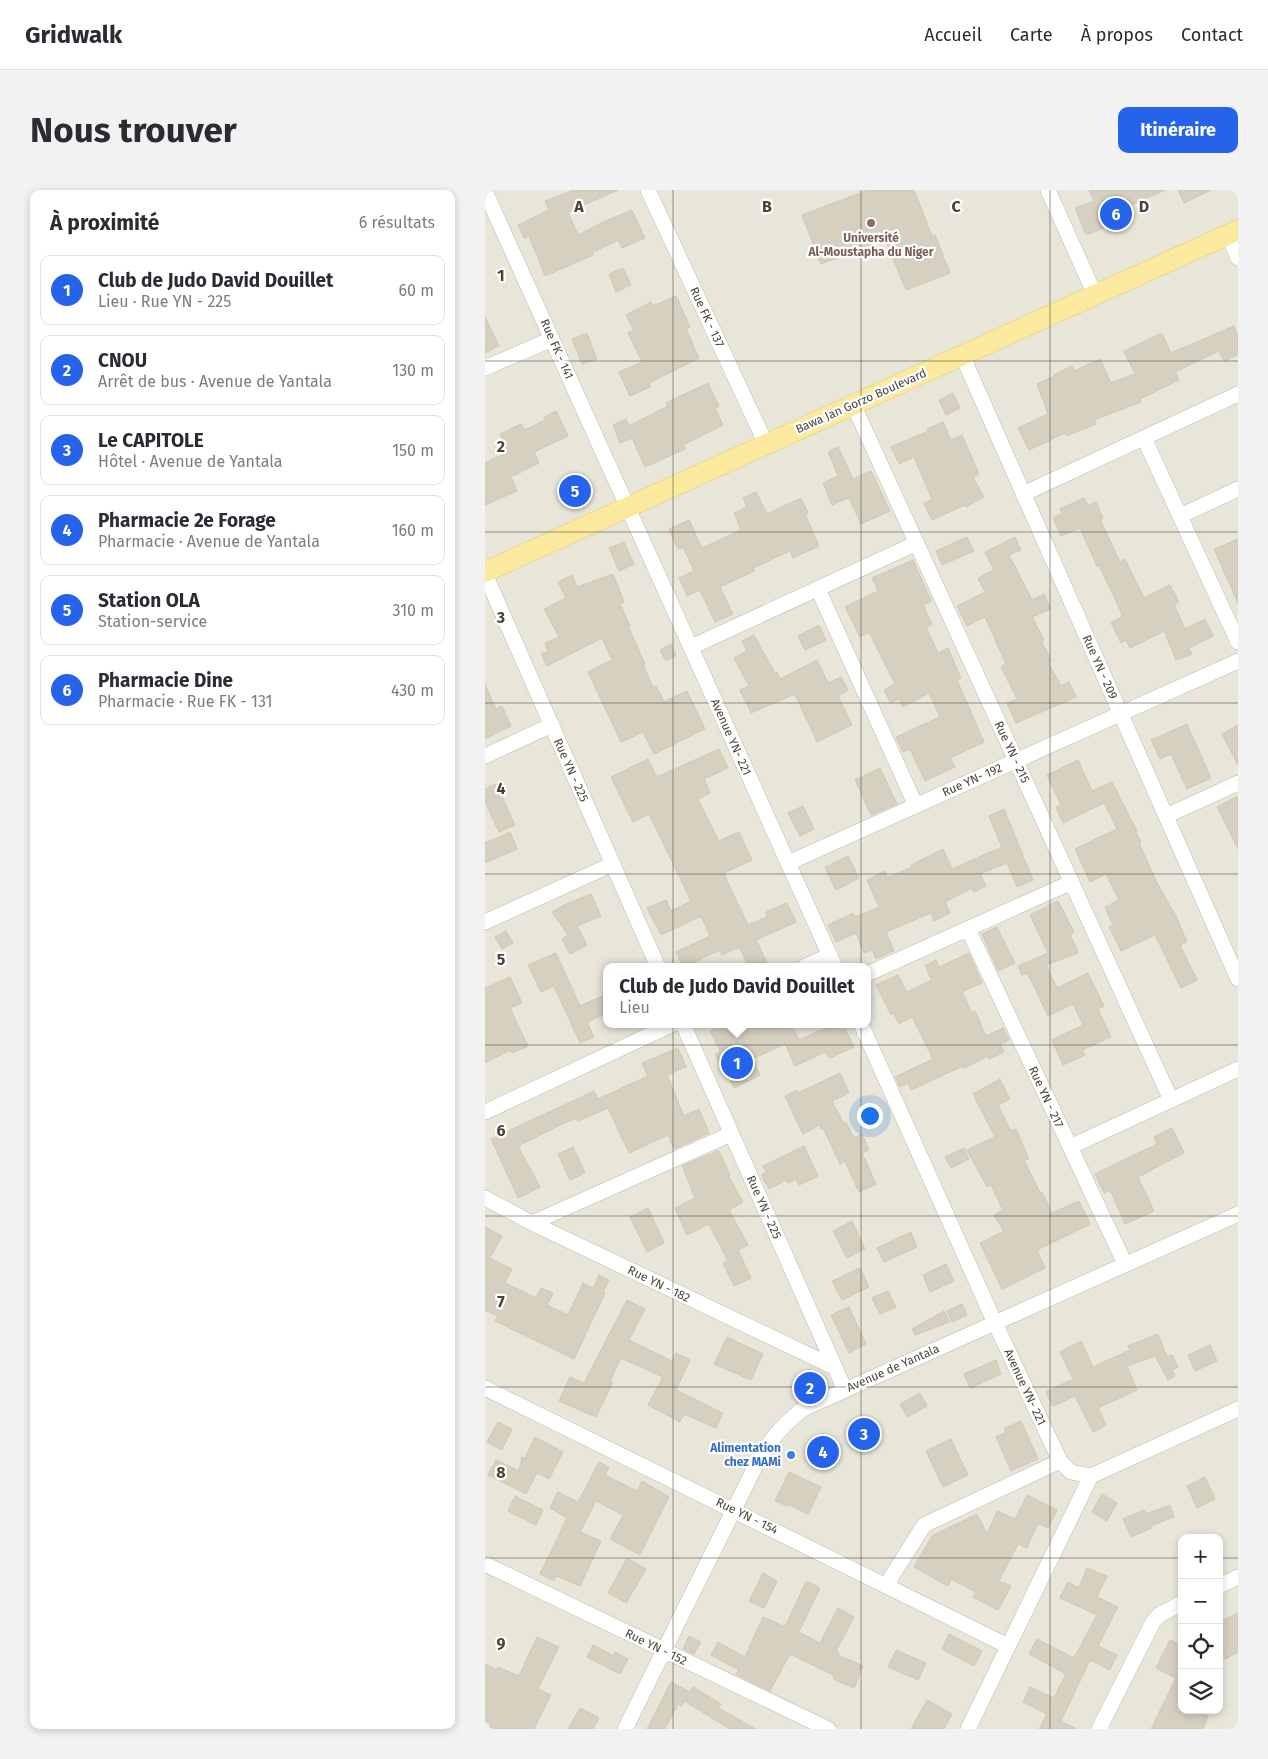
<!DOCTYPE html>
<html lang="fr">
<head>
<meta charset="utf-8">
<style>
  :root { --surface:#fff; --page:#f2f2f3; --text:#2b2b33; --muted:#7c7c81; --line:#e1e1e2; --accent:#2563eb }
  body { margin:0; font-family:"Fira Sans",sans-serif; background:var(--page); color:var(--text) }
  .controls { position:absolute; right:15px; bottom:15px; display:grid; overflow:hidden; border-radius:10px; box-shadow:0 2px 8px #0003 }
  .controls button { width:45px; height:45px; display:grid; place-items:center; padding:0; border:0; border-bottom:1px solid var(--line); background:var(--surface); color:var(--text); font:25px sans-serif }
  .you { position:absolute; left:384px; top:925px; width:18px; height:18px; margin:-12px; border:4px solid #fff; border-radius:50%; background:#1a73e8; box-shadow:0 0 0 8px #1a73e833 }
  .badge { display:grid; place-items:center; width:32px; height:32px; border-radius:50%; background:var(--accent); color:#fff; font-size:16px; font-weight:700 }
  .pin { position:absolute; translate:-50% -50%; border:2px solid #fff; box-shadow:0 1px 5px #0006 }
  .popup { position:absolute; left:118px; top:773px; width:268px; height:65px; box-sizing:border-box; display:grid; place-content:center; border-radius:10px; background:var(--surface); filter:drop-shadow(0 1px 4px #0005); font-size:16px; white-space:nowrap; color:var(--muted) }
  .popup b { font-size:19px; color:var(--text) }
  .popup::after { content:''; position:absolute; left:50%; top:100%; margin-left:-10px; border:10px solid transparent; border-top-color:var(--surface) }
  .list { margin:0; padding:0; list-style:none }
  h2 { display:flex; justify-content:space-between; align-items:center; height:65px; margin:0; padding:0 20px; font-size:21px }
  h2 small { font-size:16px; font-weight:400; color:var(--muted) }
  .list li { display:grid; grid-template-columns:32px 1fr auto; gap:15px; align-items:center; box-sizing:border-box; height:70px; margin:0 10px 10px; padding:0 10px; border:1px solid var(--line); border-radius:10px }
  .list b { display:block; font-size:19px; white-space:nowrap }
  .list p { margin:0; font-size:16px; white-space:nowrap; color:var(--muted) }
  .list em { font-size:16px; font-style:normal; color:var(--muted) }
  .icon { flex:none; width:28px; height:28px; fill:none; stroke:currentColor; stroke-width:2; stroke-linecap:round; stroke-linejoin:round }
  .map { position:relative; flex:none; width:753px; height:1539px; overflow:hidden; border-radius:10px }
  header { display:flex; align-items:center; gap:30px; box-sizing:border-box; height:70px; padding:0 25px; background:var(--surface); border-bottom:1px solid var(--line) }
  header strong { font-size:24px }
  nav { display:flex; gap:28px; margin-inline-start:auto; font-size:18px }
  .intro { display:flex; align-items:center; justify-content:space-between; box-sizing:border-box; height:120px; padding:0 30px }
  h1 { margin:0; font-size:35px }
  .button { padding:12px 22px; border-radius:10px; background:var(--accent); color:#fff; font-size:18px; font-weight:700 }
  main { display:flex; gap:30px; padding:0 30px }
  aside { flex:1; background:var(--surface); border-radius:10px; box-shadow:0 2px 8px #0003 }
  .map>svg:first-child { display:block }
  .residential { fill:#e8e5d9; fill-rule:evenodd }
  .building { fill:#d6d0c0; stroke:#d1c8b3 }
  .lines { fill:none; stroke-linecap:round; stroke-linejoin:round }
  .minor-casing { stroke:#c0bbad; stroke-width:16 }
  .major-casing { stroke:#e0ca6d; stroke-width:21 }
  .minor { stroke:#fff; stroke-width:15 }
  .major { stroke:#fbea9d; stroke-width:20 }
  .grid { fill:none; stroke:#494438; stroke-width:1; stroke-opacity:0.55 }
  .education-dot { fill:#8d6e63; stroke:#fff; stroke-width:2 }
  .shop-dot { fill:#3f7fe0; stroke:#fff; stroke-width:2 }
  .labels { text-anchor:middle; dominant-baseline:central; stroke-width:4.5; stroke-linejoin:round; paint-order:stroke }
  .education-label { font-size:12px; font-weight:bold; fill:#785e54; stroke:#fff }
  .street-label { font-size:12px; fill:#494438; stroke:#fff }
  .shop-label { font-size:12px; font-weight:bold; fill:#366cbe; stroke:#fff; text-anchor:end }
  .grid-label { font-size:16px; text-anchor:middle; font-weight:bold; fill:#494438; stroke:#fff; stroke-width:4.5; stroke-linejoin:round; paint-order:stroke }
</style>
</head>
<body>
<header>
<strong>Gridwalk</strong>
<nav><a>Accueil</a><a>Carte</a><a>À propos</a><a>Contact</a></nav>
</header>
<div class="intro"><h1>Nous trouver</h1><a class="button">Itinéraire</a></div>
<main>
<aside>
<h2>À proximité<small>6 résultats</small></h2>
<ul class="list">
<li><span class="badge">1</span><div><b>Club de Judo David Douillet</b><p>Lieu · Rue YN - 225</p></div><em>60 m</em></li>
<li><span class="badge">2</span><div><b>CNOU</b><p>Arrêt de bus · Avenue de Yantala</p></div><em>130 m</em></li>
<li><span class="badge">3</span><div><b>Le CAPITOLE</b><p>Hôtel · Avenue de Yantala</p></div><em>150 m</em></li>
<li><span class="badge">4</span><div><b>Pharmacie 2e Forage</b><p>Pharmacie · Avenue de Yantala</p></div><em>160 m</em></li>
<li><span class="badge">5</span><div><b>Station OLA</b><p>Station-service</p></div><em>310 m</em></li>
<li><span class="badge">6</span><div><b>Pharmacie Dine</b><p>Pharmacie · Rue FK - 131</p></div><em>430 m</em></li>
</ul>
</aside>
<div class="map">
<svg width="753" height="1539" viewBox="0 0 753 1539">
  <rect width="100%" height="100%" fill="#f5f3ea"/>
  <path class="residential" d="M0 0H753V1539H0ZM122 777H382V834H122ZM697 1348H734V1520H697Z"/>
  <path class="building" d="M89 0H133L83 22 93 45 118 32 147 20 160 48 137 58 133 50 107 63 108 65 60 86 44 46 39 48 33 35 64 20 60 11Z
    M383 0H429L447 46 450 45 465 83 421 100 400 49 336 74 317 25Z
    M604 0H680L637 19 643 32 623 41 621 37 601 45 590 18 609 11Z
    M693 0H726L699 13Z
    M138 78 146 95 131 102 124 84Z
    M191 106 205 137 201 139 214 168 164 193 165 197 145 206 134 182 157 172 143 143 149 140 141 125 166 112 168 116Z
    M0 127 14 156 0 163Z
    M749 136 753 146V165L739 171 734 161 690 182 694 190 655 209 656 212 609 230 611 234 581 246 580 243 544 260 533 238 563 224 552 194 570 186 569 185 587 176 589 181 615 169 626 193 650 184 639 161 677 143 686 163Z
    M102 143 112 169 97 174 87 149Z
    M223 193 234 216 230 218 238 235 198 255 200 259 160 277 147 248 135 253 128 235 141 229 144 236 183 216 181 213Z
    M468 203 475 218 461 225 454 210Z
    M71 221 83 246 49 262 54 273 26 287 32 301 0 315V273L23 262 15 244 36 234 40 240 60 230 59 227Z
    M458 232 466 250 477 245 494 284 488 287 499 307 481 317 480 315 447 330 439 313 447 309 429 267 414 274 406 257 443 241 442 239Z
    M353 257 368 289 386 281 405 321 376 334 365 310 363 308 347 315 338 293 353 286 343 262Z
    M271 302 282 324 316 308 323 323 320 324 334 356 308 368 305 361 268 378 269 381 235 397 248 424 230 432 215 400 202 406 194 388 209 381 198 357 193 359 184 339 204 330 217 358 256 340 249 323 262 317 258 308Z
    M599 308 603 316 611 312 618 328 615 329 635 372 640 369 659 408 685 395 694 412 689 414 700 439 720 429 728 446 704 458 707 464 691 470 679 441 645 458 641 450 636 453 626 433 637 427 636 422 614 375 612 376 595 338 576 346 568 328 577 324 575 319Z
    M482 347 489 361 457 375 451 361Z
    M530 347 536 360 524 365 547 410 559 404 566 419 547 427 559 450 557 452 566 470 563 472 576 496 584 492 591 507 531 533 522 513 532 509 516 477 521 474 500 427 482 436 472 416 500 402 493 388 509 380 500 362Z
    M753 349V413L729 359Z
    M139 352 149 374 134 381 124 358Z
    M428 370 446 411 438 415 447 434 441 437 453 463 463 458 476 488 472 490 499 552 465 568 470 577 440 591 425 559 418 562 411 547 455 527 444 503 418 517 414 509 406 513 399 500 410 494 384 442 375 447 360 417 393 401 387 388Z
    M128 384 139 412 135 414 145 436H143L160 474 158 475 168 497 171 496 179 512 202 501 220 539 169 564 158 542 136 552 103 482 127 470 117 448 62 476 56 464 63 461 60 453 74 447 59 419 81 408 73 392 87 385 92 397Z
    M334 435 341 450 320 460 313 446Z
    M269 445 290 483 292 482 295 489 332 470 343 493 356 487 363 500 353 506 367 535 332 552 310 504 266 523 255 500 264 496 249 468 262 461 257 451Z
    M186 454 191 465 181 471 175 460Z
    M0 494 11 519 17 516 26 536 0 549Z
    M702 534 726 588 702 599 686 564 675 569 666 550Z
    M753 535V575L737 544Z
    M234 559 243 578 219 589 225 603 213 609 234 651 254 642 267 670 239 683 251 710 263 735 282 727 281 722 302 713 311 732 271 750 284 777H264L254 757 237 765 235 760 198 777 191 762 225 746 216 726 176 745 162 718 181 710 186 721 206 711 164 624 148 632 126 587 163 569 172 587Z
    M593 570 607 601 627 592 652 641H650L656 652 654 653 672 693 692 728 702 752 695 755 712 790 696 798 670 745 636 761 624 737 628 735 620 717 634 710 621 684 605 692 590 659 632 639 619 613 578 633 571 617 576 615 562 585Z
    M395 578 412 614 386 625 370 590Z
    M11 594 30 635 14 642 0 612V599Z
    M753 606V659L732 617Z
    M318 616 329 639 315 646 303 623Z
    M519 619 548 690 532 697 522 673 495 684 501 696 489 702 487 698 460 712 465 723 449 731 446 723 401 742 409 761 391 769 387 760 379 763 371 743 351 752 343 735 368 723 370 727 394 717 382 690 400 681 402 688 427 677 426 675 458 659 467 679 517 657 504 626Z
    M25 642 32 659 0 673V653Z
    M363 666 374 688 351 700 340 677Z
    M106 704 116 726 92 736 102 755 85 764 77 749 83 745 67 722 79 715Z
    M573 711 589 742 585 743 593 763 561 775 572 798 603 783 619 816 613 819 626 847 597 860 600 865 578 875 567 850 598 835 588 814 563 826 546 790 542 783 537 785 533 776 563 763 545 725Z
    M512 737 530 773 513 781 497 744Z
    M21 741 28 753 17 759 10 747Z
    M71 763 95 816 122 804V823L102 832 109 847 95 853 69 796 56 802 43 775Z
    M484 763 497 793 477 802 487 823 490 821 501 846 518 838 524 850 515 854 519 862 504 869 503 866 479 878 478 876 426 900 423 893 415 897 410 887 448 869 427 827 414 834 408 823 406 825 391 795 413 785 422 802 447 790 440 776 451 770 454 777Z
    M25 787 37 813 25 818 43 856 27 863 26 860 0 873V798Z
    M240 834H307L314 850 349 834H358L369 857 345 868 340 862 310 876 300 854 267 869 275 885 249 898 241 882 239 883 230 864 235 861 225 841Z
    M193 858 201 877 182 885 199 926 214 919 224 943 189 959 183 945 144 963 123 918 93 931 92 928 79 933 33 956 55 997 33 1008 6 949 109 901 113 909 163 886 157 873Z
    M355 883 364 903 347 911 359 934 361 932 369 948 377 944 384 960 377 963 391 994 374 1002 360 971 355 974 338 938 336 939 335 935 318 944 300 906 312 900 313 903Z
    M515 889 525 909 513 915 526 941 531 939 544 969 539 970 555 1003 557 1002 567 1023 594 1011 605 1034 552 1060 560 1078 517 1099 495 1053 519 1041 509 1025 518 1020 506 995 502 997 482 960 510 947 488 904Z
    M687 938 699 963 653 987 669 1021 640 1034 625 1000 619 1003 610 984 672 954 669 947Z
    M319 956 333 986 314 995 311 989 303 993 302 990 284 999 276 985 281 982 278 976Z
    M88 957 100 983 85 990 73 964Z
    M479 958 484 969 466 978 460 967Z
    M232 961H234L245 985H243L258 1012 244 1020 263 1055 253 1060 266 1088 249 1096 238 1073 243 1071 224 1034 202 1045 190 1018 210 1008 197 976Z
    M163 1018 179 1053 162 1062 145 1027Z
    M367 1031 380 1059 362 1068 348 1041Z
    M0 1037 17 1046 5 1068 27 1079 20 1093 51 1108 56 1098 68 1103 62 1115 83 1125 98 1093 108 1098 114 1085 124 1090 118 1102 120 1103 89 1169 10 1131 13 1126 0 1120Z
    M426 1042 432 1057 399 1072 392 1058Z
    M461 1074 469 1091 445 1102 438 1085Z
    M375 1078 384 1097 357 1110 347 1091Z
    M403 1101 411 1117 395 1124 387 1108Z
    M142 1110 160 1119 144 1150 187 1171 191 1163 205 1170 191 1200 238 1223 231 1238 199 1224 195 1232 163 1215 178 1187 136 1168 125 1191 128 1192 111 1227 74 1211 85 1187 99 1193Z
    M477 1114 482 1125 467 1132 462 1121Z
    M364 1117 381 1154 364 1163 346 1125Z
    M459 1121 465 1132 430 1145 427 1139Z
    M673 1144 682 1167 687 1165 693 1177 687 1180 690 1186 683 1190 670 1166 642 1176 652 1200 613 1218 621 1235 608 1242 590 1206 568 1216 561 1202 588 1189 575 1162 596 1151 608 1177 645 1160 643 1156Z
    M242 1147 278 1164 266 1190 229 1174Z
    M725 1155 732 1171 710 1181 703 1165Z
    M511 1170 516 1184 485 1198 479 1184Z
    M435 1203 442 1216 422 1227 415 1214Z
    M536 1231 553 1269 526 1281 511 1247 520 1243V1238Z
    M13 1232 27 1239 17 1260 2 1252Z
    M50 1247 78 1262 64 1289 52 1283 41 1304 3 1285 11 1270 34 1281 37 1267 40 1268Z
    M466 1249 483 1285 458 1297 441 1261Z
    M114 1272 124 1277 120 1285 152 1301 157 1291 184 1307 155 1365 125 1349 138 1325 111 1311 95 1342 116 1351 95 1396 71 1386 69 1391 55 1384 82 1328 65 1318 73 1302 93 1312Z
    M304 1282 336 1297 323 1324 303 1314 302 1316 290 1311Z
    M720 1287 730 1309 712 1318 702 1296Z
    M617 1304 632 1313 622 1331 607 1322Z
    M542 1305 572 1320 563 1338 553 1333 542 1358 533 1354 514 1391 526 1396 513 1420 488 1407 491 1402 466 1389 463 1396 429 1377 447 1346 492 1324 502 1344 512 1321 530 1329Z
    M30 1306 58 1320 51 1335 23 1321Z
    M685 1315 689 1327 666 1336 667 1338 646 1347 638 1329 659 1320 661 1324Z
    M142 1368 161 1379 141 1413 123 1403Z
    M602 1378 622 1386 612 1407 633 1417 613 1456 632 1465 625 1480 605 1470 576 1531 592 1539H554L562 1524 538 1512 545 1497 569 1508 581 1484 544 1464 552 1449 589 1468 612 1425 575 1408 583 1392 594 1398Z
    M278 1383 292 1391 279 1418 264 1411Z
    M321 1391 335 1398 314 1442 335 1453 353 1418 369 1427 351 1461 354 1463 353 1465 378 1476 369 1498 348 1489 350 1486 305 1464 285 1501 251 1484 254 1480 226 1465 233 1452 260 1467 278 1427 298 1436 301 1435Z
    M753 1423V1462L740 1469 734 1459V1432Z
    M464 1444 497 1461 489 1476 457 1459Z
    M204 1446 216 1452 209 1464 198 1459Z
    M52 1447 74 1457 53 1499 66 1505 49 1539H4L6 1534 0 1531V1474L12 1480 13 1477 34 1486Z
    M685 1450 697 1456V1520H708L723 1526 718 1539H666L691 1488 671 1478Z
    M108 1455 129 1466 130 1462 143 1469 135 1484 102 1467Z
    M411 1460 441 1473 433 1490 403 1477Z
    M186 1492 205 1502 208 1497 236 1514 233 1518 271 1539H245L199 1511 197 1516 193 1514 180 1539H162Z
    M442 1510 467 1524 459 1539H426Z
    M95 1518 114 1528 108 1539H83Z"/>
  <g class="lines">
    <defs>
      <path id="minor" d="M163 0 281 254
        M563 0 610 105
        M0 1 350 777
        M743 45 753 68
        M477 165 753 789
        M0 178 67 149
        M368 214 686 910
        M659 248 753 452
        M538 304 753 204
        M695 326 753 299
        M0 384 173 777
        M333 399 431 616
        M206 457 432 353
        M0 566 67 535
        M681 626 753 593
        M303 673 753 471
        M0 732 128 674
        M483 739 640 1074
        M319 777 345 765
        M382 784 587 692
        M198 834 360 1200
        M376 834 510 1133 575 1271 586 1282 606 1286
        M0 922 188 834
        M585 957 753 879
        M0 1008 47 1033 349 1177
        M47 1033 246 944
        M0 1198 523 1456
        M606 1286 753 1219
        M0 1374 343 1539
        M402 1394 439 1335 575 1271
        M734 1396 753 1387
        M140 1539 271 1275C286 1249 294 1238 318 1219L753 1024
        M483 1539 606 1286
        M614 1539 668 1432 674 1425 697 1413"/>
      <path id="major" d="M0 382 753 40"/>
    </defs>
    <use href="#minor" class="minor-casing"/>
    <use href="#major" class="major-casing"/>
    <use href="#minor" class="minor"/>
    <use href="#major" class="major"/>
  </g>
  <path class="grid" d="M188 0V1539M376 0V1539M565 0V1539M0 171H753M0 342H753M0 513H753M0 684H753M0 855H753M0 1026H753M0 1197H753M0 1368H697M734 1368H753"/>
  <circle class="education-dot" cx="386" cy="33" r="5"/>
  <circle class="shop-dot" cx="306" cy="1265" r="5"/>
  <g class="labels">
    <g class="education-label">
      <text x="386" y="48">Université<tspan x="386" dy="14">Al-Moustapha du Niger</tspan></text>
    </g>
    <g class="street-label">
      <text transform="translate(222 127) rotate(65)">Rue FK - 137</text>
      <text transform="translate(72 159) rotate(66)">Rue FK - 141</text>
      <text transform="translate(376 211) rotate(-24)">Bawa Jan Gorzo Boulevard</text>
      <text transform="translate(615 477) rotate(66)">Rue YN - 209</text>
      <text transform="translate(246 547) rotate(66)">Avenue YN- 221</text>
      <text transform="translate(527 562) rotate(65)">Rue YN - 215</text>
      <text transform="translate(86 580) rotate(66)">Rue YN - 225</text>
      <text transform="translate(487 590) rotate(-24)">Rue YN- 192</text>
      <text transform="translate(561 907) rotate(65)">Rue YN - 217</text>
      <text transform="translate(279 1017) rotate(66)">Rue YN - 225</text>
      <text transform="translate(174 1094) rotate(26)">Rue YN - 182</text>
      <text transform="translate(408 1178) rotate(-24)">Avenue de Yantala</text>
      <text transform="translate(540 1197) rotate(65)">Avenue YN- 221</text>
      <text transform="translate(262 1326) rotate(26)">Rue YN - 154</text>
      <text transform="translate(171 1457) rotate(26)">Rue YN - 152</text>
    </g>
    <g class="shop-label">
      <text x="296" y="1258">Alimentation<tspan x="296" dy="14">chez MAMi</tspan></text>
    </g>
  </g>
  <g class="grid-label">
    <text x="94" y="22">A</text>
    <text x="282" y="22">B</text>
    <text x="471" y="22">C</text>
    <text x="659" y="22">D</text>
    <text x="16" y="91">1</text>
    <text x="16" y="262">2</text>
    <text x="16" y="433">3</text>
    <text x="16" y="604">4</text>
    <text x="16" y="775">5</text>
    <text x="16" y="946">6</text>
    <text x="16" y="1117">7</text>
    <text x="16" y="1288">8</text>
    <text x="16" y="1459">9</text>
  </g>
</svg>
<div class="controls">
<button>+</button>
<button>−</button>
<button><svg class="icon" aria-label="locate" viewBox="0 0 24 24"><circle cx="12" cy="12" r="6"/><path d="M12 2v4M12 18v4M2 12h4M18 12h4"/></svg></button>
<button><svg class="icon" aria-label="layers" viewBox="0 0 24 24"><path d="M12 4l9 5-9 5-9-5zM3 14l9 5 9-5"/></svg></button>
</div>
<div class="you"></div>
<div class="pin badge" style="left:252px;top:873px">1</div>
<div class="popup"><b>Club de Judo David Douillet</b>Lieu</div>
<div class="pin badge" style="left:325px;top:1198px">2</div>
<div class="pin badge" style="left:379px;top:1244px">3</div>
<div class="pin badge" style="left:338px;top:1262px">4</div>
<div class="pin badge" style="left:90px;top:301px">5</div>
<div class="pin badge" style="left:631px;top:24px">6</div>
</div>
</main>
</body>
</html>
